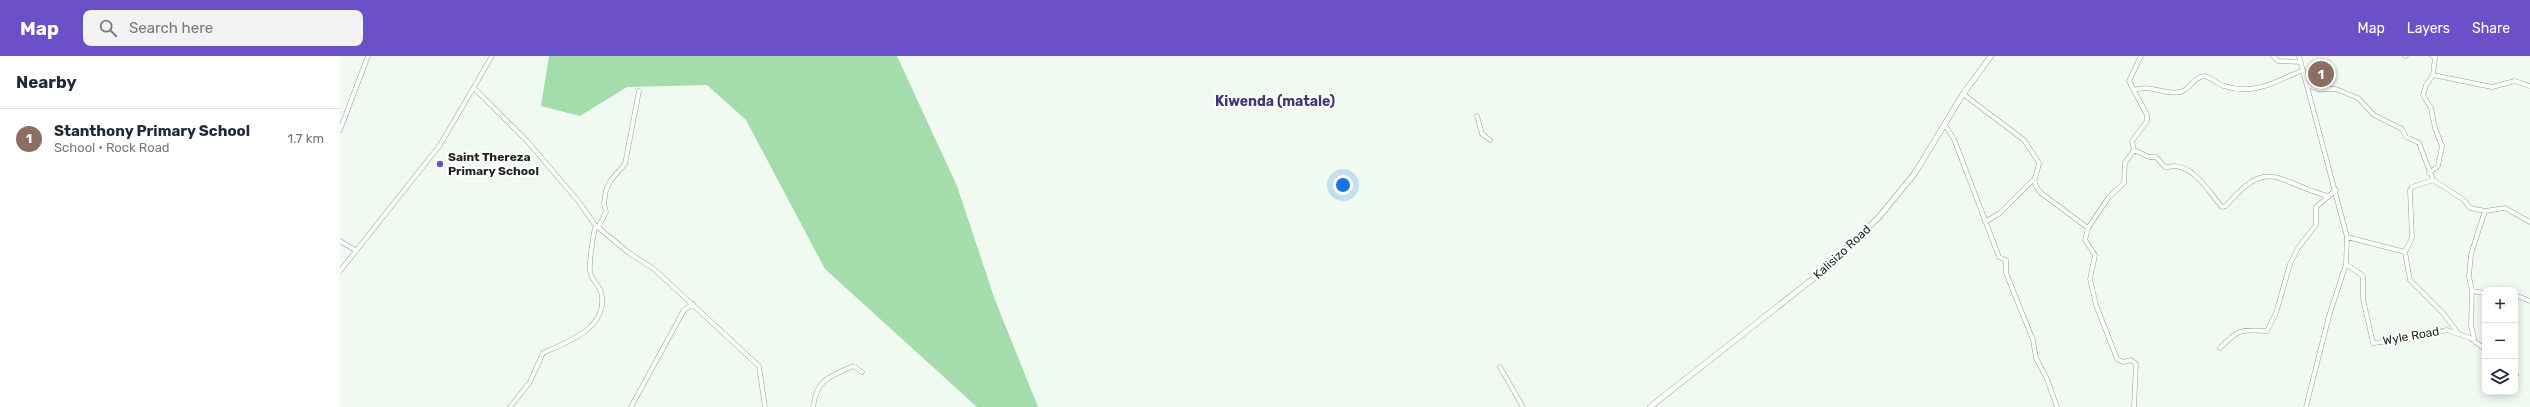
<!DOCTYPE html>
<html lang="en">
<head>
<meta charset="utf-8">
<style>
  :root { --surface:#fff; --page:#f2f2f3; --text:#1f2937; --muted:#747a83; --line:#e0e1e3; --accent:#6c50c9 }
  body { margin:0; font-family:Rubik,sans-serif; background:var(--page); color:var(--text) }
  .controls { position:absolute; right:12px; bottom:12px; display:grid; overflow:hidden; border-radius:8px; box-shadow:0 2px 10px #0003 }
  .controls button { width:36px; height:36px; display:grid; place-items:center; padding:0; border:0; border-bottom:1px solid var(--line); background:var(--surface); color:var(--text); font:20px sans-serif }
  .you { position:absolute; left:1003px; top:129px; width:14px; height:14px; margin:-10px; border:3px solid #fff; border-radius:50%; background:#1a73e8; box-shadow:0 0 0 6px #1a73e833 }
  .badge { display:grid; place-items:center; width:26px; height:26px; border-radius:50%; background:var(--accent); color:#fff; font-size:13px; font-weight:700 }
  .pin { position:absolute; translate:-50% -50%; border:2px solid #fff; box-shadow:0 1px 4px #0006 }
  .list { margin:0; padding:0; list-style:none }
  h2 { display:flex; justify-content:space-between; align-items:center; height:52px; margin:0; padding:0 16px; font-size:17px }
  h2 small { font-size:13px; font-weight:400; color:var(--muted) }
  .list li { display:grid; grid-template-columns:26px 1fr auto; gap:12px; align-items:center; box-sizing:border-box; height:60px; padding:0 16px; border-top:1px solid var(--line) }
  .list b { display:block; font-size:15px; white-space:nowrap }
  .list p { margin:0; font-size:13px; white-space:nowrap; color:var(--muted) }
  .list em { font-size:13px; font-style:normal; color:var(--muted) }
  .icon { flex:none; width:22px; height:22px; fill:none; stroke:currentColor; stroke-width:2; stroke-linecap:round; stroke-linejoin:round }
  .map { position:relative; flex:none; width:2190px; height:351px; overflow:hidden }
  header { display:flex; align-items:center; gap:24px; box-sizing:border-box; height:56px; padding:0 20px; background:var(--accent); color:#fff }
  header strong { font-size:19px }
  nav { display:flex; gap:22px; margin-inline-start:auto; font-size:14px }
  .search { width:280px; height:36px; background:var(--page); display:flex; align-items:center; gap:10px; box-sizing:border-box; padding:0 14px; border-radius:8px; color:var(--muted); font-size:15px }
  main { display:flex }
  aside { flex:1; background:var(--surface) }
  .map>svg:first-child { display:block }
  .green { fill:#a4dcab }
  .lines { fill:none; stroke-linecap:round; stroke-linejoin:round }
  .minor-casing { stroke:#959e95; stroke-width:5 }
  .tertiary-casing { stroke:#959e95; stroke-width:6 }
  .minor { stroke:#fff; stroke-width:4 }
  .tertiary { stroke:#fff; stroke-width:5 }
  .poi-dot { fill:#6c50c9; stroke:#fff; stroke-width:1.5 }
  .labels { text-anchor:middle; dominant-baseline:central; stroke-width:4; stroke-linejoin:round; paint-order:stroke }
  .poi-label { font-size:12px; font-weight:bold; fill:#1f2320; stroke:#fff; text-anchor:start }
  .street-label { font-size:12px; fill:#1f2320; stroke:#fff }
  .quarter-label { font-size:14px; font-weight:bold; fill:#423774; stroke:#fff }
</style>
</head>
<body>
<header>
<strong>Map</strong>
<div class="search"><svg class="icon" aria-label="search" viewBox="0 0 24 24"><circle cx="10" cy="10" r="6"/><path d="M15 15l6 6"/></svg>Search here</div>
<nav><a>Map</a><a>Layers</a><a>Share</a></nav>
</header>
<main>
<aside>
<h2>Nearby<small></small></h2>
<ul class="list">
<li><span class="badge" style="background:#8d6e63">1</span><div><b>Stanthony Primary School</b><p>School · Rock Road</p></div><em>1.7 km</em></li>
</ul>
</aside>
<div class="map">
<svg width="2190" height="351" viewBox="0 0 2190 351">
  <rect width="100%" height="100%" fill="#f0faf1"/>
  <path class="green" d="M209 0H557L617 130 655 244 698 351H637L485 213 406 64 367 29 287 31 240 60 201 50Z"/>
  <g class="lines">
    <defs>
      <path id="minor" d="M1933 0 1938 5 1961 6
        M1959 0 2007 181 2006 208 1989 260 1966 351
        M2065 0H2066
        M2092 0 2095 1 2093 19 2152 31 2175 25 2190 30
        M1967 29 1978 33H1996L2018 42 2034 59 2062 73 2066 81 2079 87 2093 124 2124 144 2130 152 2145 155 2165 152 2190 166
        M134 32 188 86 239 146 255 169 289 197 314 213 419 310 425 351
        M1794 34C1810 28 1823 39 1840 36 1851 34 1852 21 1865 20 1872 22 1877 28 1884 30 1916 40 1936 25 1963 14
        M1623 38 1684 84 1699 107C1697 122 1689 123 1701 137L1748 172 1769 141 1784 127 1785 107 1794 94 1792 85 1807 65V59L1789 25 1801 0
        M1137 60 1142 78 1150 84
        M1605 69 1614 83 1659 201 1666 204V217L1693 284 1696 302 1707 323 1717 351
        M0 74 28 0
        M1794 94 1809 101H1816L1825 111C1828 112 1831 110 1834 110 1856 111 1870 138 1882 151L1886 150C1928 99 1938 127 1988 140
        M2089 117 2098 110 2102 90 2095 72 2091 52 2083 39 2086 29 2093 19
        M1645 166 1660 157 1693 124
        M1748 172 1745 184 1755 199 1750 223 1756 249 1777 303 1783 306 1791 304 1796 308 1794 351
        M2007 181 2065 196 2070 224 2103 257 2118 277
        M0 185 15 194
        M2065 196 2072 182 2070 134 2072 131 2093 124
        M2006 208 2023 220V243L2033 287 2065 284 2107 274 2130 282 2145 293
        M0 215 100 89 152 0
        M2132 235 2145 237
        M2175 239 2190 245
        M2135 286 2131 270 2132 235 2129 220 2131 198 2145 155
        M1880 292C1900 272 1900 274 1927 275L1936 257 1950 208 1958 192 1976 169V151L1996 134
        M1160 311 1183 351
        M2175 318 2176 319
        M170 351 190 326 203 297C228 286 270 271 261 236 258 228 251 223 250 215 249 208 253 179 255 172L259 170 266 156 264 147 266 134 271 124 285 108 299 35
        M291 351 344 254 353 248
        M473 351C477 322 490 321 513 310L522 316"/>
      <path id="tertiary" d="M1310 351 1474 222 1539 161 1575 117 1623 38 1651 0"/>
    </defs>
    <use href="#minor" class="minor-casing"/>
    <use href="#tertiary" class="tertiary-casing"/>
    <use href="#minor" class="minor"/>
    <use href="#tertiary" class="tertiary"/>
  </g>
  <circle class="poi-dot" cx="100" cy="108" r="4"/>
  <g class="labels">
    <g class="poi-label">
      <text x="108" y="101">Saint Thereza<tspan x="108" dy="14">Primary School</tspan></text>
    </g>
    <g class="street-label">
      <text transform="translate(1502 196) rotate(-43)">Kalisizo Road</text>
      <text transform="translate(2071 280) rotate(-10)">Wyle Road</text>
    </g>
    <g class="quarter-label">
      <text x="935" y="45">Kiwenda (matale)</text>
    </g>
  </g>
</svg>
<div class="controls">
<button>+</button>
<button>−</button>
<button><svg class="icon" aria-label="layers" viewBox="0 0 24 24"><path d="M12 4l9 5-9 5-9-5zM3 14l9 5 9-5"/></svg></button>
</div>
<div class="you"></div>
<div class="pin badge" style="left:1981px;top:18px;background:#8d6e63">1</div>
</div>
</main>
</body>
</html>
